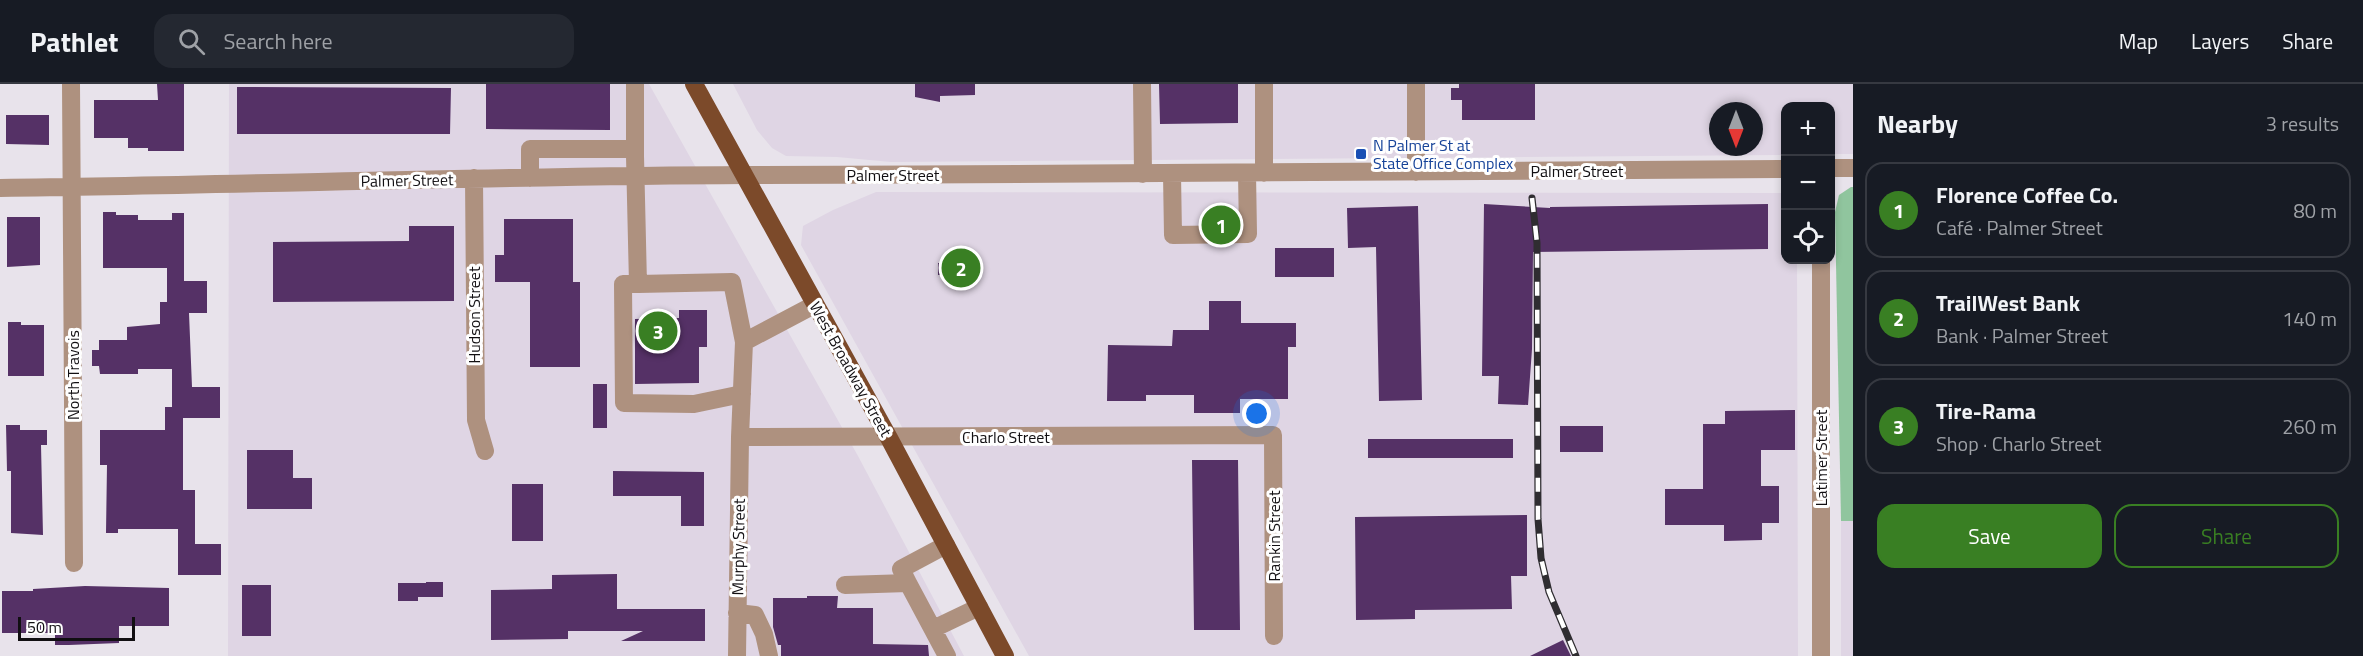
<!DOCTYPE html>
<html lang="en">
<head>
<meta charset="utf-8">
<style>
  :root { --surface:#171b24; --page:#242831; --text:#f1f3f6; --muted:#9ea1a6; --line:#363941; --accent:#397f23 }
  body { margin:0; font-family:"Titillium Web",sans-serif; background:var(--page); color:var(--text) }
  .controls { position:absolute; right:18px; top:18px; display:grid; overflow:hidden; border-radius:12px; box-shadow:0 3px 9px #0003 }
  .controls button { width:54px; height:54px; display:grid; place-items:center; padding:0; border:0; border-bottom:2px solid var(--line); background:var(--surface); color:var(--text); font:30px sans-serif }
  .compass { position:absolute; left:1709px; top:18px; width:54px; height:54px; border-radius:50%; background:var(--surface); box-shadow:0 3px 9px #0003; rotate:180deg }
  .scale { position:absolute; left:18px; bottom:15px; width:117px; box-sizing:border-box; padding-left:6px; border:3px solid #110f12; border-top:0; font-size:16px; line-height:21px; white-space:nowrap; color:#110f12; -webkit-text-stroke:4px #fff; paint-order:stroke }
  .you { position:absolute; left:1257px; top:330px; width:21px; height:21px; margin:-15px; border:4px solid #fff; border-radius:50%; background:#1a73e8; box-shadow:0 0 0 9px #1a73e833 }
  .badge { display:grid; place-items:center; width:39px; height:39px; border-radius:50%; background:var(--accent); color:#fff; font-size:20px; font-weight:700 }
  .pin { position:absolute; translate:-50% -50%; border:3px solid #fff; box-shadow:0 2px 6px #0006 }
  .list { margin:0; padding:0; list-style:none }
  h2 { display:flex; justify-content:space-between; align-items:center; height:78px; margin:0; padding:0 24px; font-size:26px }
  h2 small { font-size:20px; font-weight:400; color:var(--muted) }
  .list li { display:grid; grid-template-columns:39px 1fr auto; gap:18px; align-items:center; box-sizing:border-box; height:96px; margin:0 12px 12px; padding:0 12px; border:2px solid var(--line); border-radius:18px }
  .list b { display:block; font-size:22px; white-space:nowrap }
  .list p { margin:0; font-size:20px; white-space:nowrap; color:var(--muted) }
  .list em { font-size:20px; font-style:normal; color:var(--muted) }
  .actions { display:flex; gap:12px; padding:18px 24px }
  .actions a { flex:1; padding:14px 0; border:2px solid var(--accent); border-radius:18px; text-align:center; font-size:21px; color:var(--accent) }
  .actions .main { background:var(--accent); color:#fff }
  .icon { flex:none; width:33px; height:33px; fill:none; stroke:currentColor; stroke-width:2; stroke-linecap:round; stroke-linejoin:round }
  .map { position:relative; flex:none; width:1853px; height:572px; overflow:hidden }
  header { display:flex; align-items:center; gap:36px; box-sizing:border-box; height:84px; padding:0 30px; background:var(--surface); border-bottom:2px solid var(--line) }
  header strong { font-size:28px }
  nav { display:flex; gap:33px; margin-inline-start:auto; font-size:21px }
  .search { width:420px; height:54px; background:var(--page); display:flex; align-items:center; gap:15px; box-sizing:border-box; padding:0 21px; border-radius:18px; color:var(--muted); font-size:22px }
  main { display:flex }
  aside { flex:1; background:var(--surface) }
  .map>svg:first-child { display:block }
  .built { fill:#dfd5e4; fill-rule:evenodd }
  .green { fill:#90c59e }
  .building { fill:#553166 }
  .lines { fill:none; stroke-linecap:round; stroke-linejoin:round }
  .minor { stroke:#ae917f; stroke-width:18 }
  .major { stroke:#7c4a2a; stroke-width:18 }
  .rail-casing { stroke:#2f2d31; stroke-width:7 }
  .rail { stroke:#fff; stroke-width:4.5; stroke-dasharray:14; stroke-linecap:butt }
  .transit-dot { fill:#1a4fb4; stroke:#fff; stroke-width:2 }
  .labels { text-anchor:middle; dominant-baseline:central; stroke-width:6; stroke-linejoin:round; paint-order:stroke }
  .transit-label { font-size:16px; fill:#164399; stroke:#fff; text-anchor:start }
  .street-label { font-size:16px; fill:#110f12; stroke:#fff }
</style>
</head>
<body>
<header>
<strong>Pathlet</strong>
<div class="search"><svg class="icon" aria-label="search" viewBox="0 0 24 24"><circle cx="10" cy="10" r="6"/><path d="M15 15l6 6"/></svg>Search here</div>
<nav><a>Map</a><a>Layers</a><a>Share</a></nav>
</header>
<main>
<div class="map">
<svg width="1853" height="572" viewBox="0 0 1853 572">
  <rect width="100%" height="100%" fill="#e8e3eb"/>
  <path class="built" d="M229 0H649L858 372 964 572H228Z
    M733 0H1853V70H1831L1830 22H1786L1785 71 891 78 837 73 786 72 772 64 757 46ZM1718 27H1754V63H1718Z
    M876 108 1785 109 1786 176H1797L1798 572H1029L801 161 803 142 833 126Z
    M1841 437H1853V572H1841Z"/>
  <path class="green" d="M1851 103H1853V437H1841L1835 128 1839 111Z"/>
  <path class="building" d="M157 0H184V67H148V64H128V54H94V16H158Z
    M486 0H610V46L486 45Z
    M915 0H975V11L940 12V18L915 13Z
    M1159 0H1238V39L1160 40Z
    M1459 0H1535V36H1462V16H1451V4H1459Z
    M237 3 451 4 450 50H237Z
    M6 31H49V61L6 60Z
    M1484 120 1550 124V123L1768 120V165L1533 168 1532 265 1528 321 1498 320 1499 292H1482Z
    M1418 122 1422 316 1379 317 1376 163 1348 164 1347 124Z
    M103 128H116V131H138V136H172V129H184V197H207V229H189L192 303H220V334H183V406H195V460H221V491H178V445H118V449H106L107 381H100V346H165V323H172V285H138V290H100L99 282H92V266H99V256H127V243L160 240V218H167V184H103Z
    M7 133H40V181L7 183Z
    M504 135H573V198H580V283H530V198H495V171H504Z
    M409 142H454V217L273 218V158L409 157Z
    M1275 164H1334V193H1275Z
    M948 170H975L974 200H949V191H938V179H948Z
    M1209 217H1241V239H1296V263H1288V315H1240V329H1194V311H1146V317H1107L1108 261 1172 262 1173 246H1209Z
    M679 226H707V263H699V299L635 300V235L679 234Z
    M8 238H21V241H44V292H8Z
    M593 300H607V344H593Z
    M1795 326V366H1761V402H1779V439H1762V456L1724 457V441H1665V405H1703V340H1725V327Z
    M6 341H20V346H47V361H41L43 451 11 449V387H7Z
    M1560 342H1603V368H1560Z
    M1368 355H1513V374H1368Z
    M247 366H293V394H312V425H247Z
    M1192 376H1238L1240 546H1194Z
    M613 387 704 388V442H681V412H613Z
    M512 400H543V457H512Z
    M1527 431V492H1511L1512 525 1415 526V535L1356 536 1355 433Z
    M617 490V525H705V557H621L643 547H568V555L491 556V506L552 505V491Z
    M426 498H443V513H418V517H398V499H426Z
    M242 501H271V552H242Z
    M85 502 169 504V542H119V559L69 561H55V549H2V507H33V505Z
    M807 512H838L837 524H873V560L928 561 929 572H781V561H778L773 543V514H807Z
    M1563 556 1571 572H1530Z"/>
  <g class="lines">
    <path class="minor" d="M71 0 74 479
      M635 0V72L638 200 732 198 744 258 814 221
      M1142 0 1143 90
      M1264 0V89
      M1416 0V88
      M1830 84H1853
      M1172 90 1173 151 1248 150 1247 89
      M474 94 476 336 485 367
      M530 94V65H635
      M0 104C248 101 496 92 745 91 1092 90 1439 90 1786 85
      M1821 176V572
      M638 200H623L624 319 694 320 742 310
      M740 353 1273 351 1274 552
      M908 499 901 485 946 461
      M845 501 908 499 947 572
      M737 529 755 531 764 550 769 572
      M933 545 979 523
      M737 572 740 353 744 258"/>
    <path class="major" d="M694 0 889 354 1005 572"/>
    <defs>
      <path id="rail" d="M1532 114 1537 159 1538 435 1541 474 1549 508 1576 572"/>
    </defs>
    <use href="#rail" class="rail-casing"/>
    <use href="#rail" class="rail"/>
  </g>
  <rect class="transit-dot" x="1355" y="64" width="12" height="12" rx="3"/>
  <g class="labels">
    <g class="transit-label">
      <text x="1373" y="61">N Palmer St at<tspan x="1373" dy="18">State Office Complex</tspan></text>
    </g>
    <g class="street-label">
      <text x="1577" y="87">Palmer Street</text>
      <text x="893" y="91">Palmer Street</text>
      <text transform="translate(407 96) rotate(-1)">Palmer Street</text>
      <text transform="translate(474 231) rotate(-90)">Hudson Street</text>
      <text transform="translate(851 285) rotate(61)">West Broadway Street</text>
      <text transform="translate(73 291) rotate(-90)">North Travois</text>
      <text x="1006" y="353">Charlo Street</text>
      <text transform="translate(1821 374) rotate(-90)">Latimer Street</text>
      <text transform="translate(1274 452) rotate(-90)">Rankin Street</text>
      <text transform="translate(738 463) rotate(-89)">Murphy Street</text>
    </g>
  </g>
</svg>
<div class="controls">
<button>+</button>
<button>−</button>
<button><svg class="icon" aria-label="locate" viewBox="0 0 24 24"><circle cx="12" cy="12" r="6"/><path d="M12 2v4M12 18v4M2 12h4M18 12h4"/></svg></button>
</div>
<svg class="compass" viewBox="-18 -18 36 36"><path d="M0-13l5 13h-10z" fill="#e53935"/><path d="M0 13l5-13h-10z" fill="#9ea1a6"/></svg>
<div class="scale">50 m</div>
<div class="you"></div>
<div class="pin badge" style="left:1221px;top:141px">1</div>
<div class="pin badge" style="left:961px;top:184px">2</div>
<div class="pin badge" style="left:658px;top:247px">3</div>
</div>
<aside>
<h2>Nearby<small>3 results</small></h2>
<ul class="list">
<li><span class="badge">1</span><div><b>Florence Coffee Co.</b><p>Café · Palmer Street</p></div><em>80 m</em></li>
<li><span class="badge">2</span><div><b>TrailWest Bank</b><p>Bank · Palmer Street</p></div><em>140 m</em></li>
<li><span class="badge">3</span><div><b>Tire-Rama</b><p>Shop · Charlo Street</p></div><em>260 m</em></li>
</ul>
<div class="actions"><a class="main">Save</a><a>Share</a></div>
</aside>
</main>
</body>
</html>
